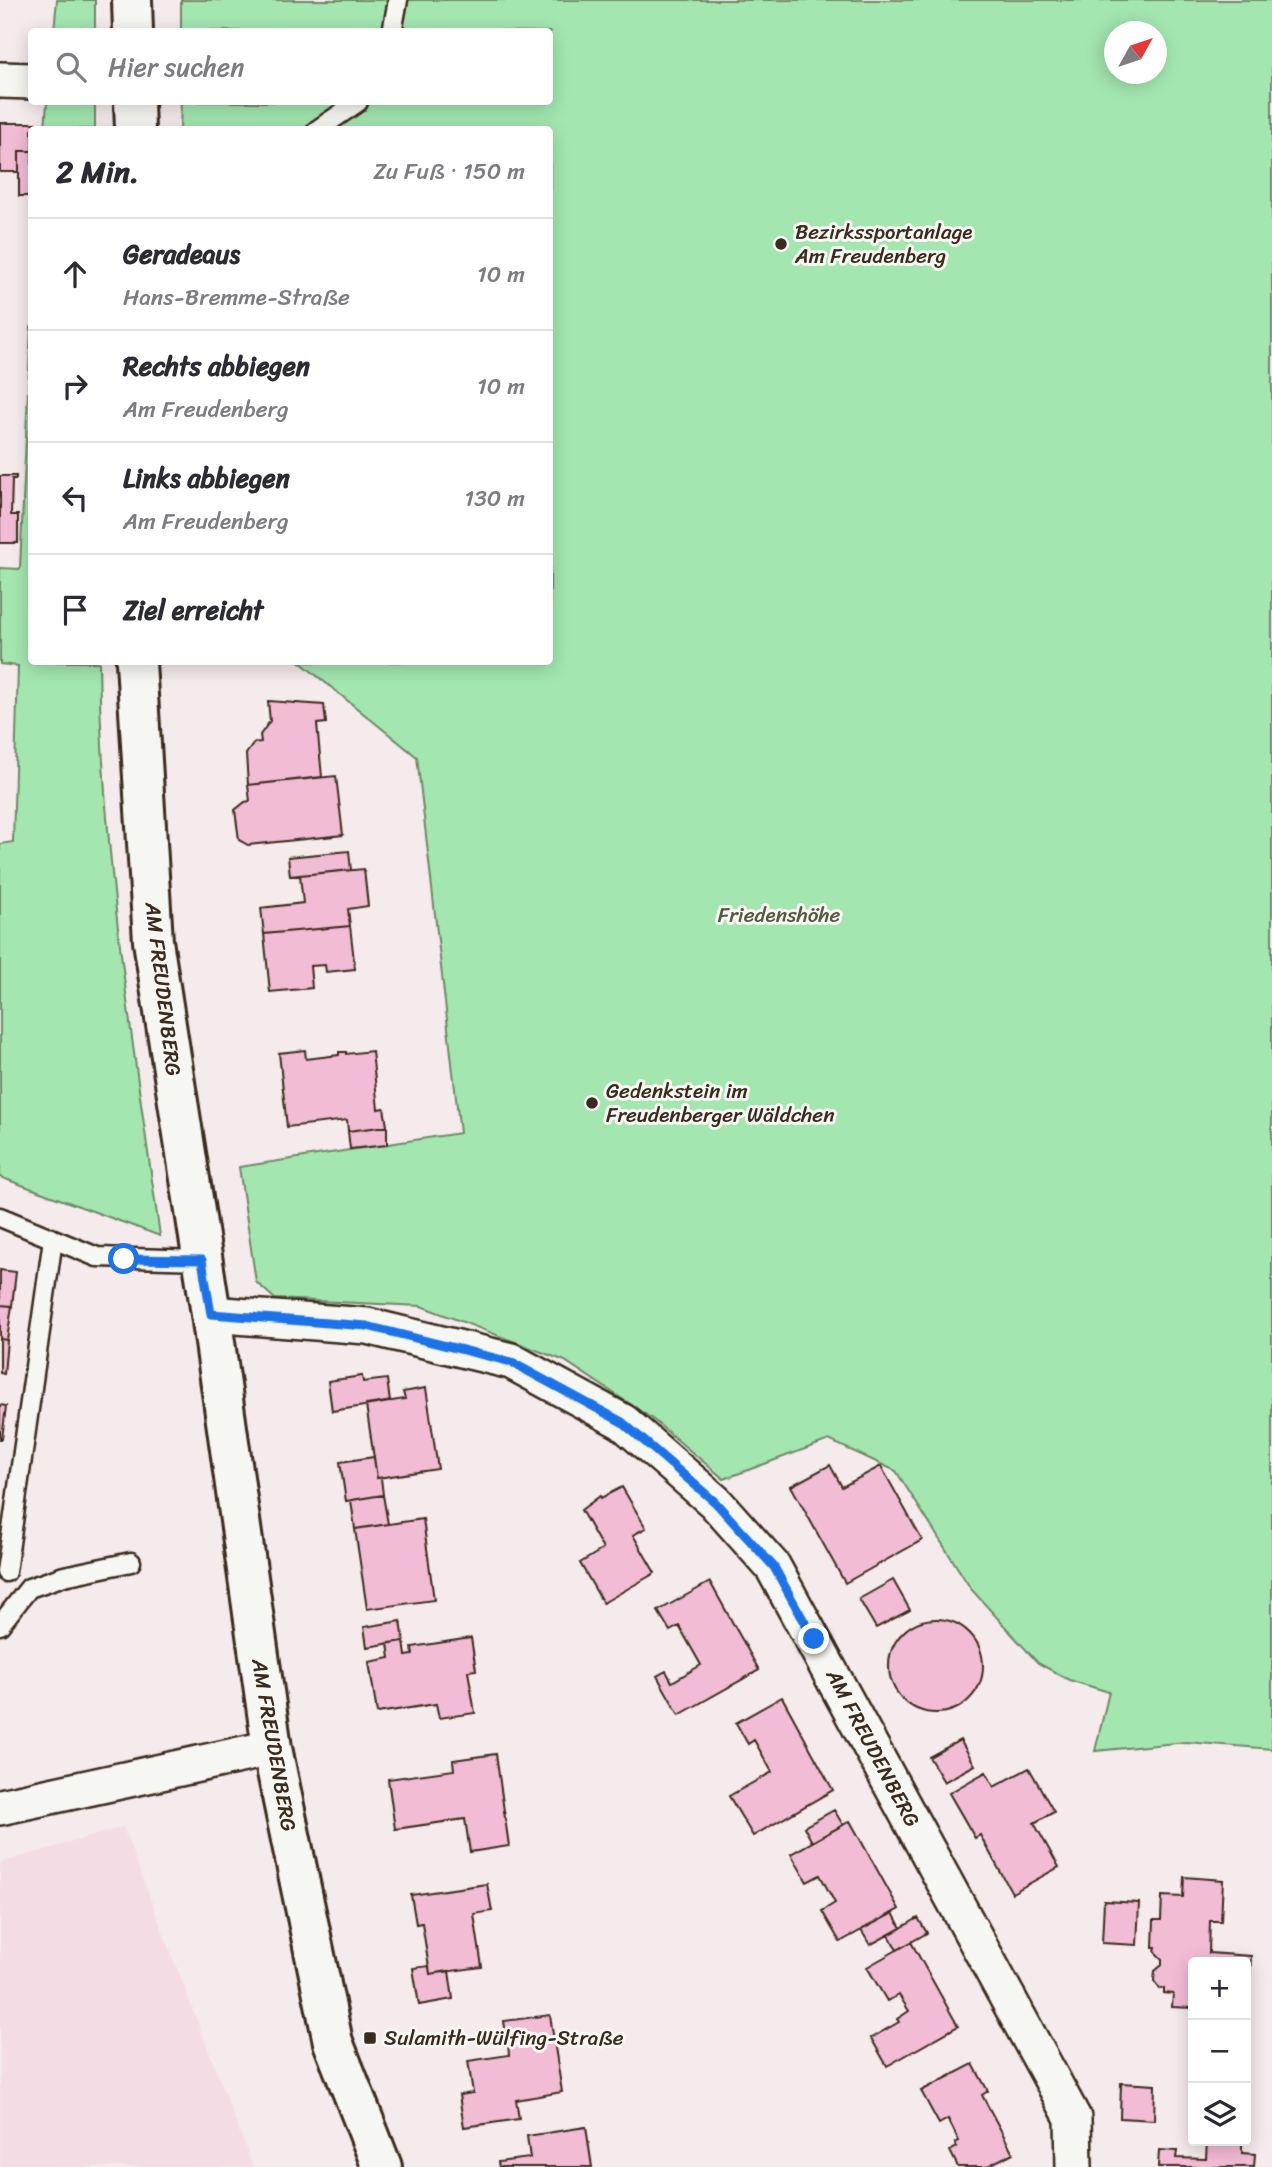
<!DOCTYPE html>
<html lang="de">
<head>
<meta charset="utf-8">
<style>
  :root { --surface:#fff; --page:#f7f7f7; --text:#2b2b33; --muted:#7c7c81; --line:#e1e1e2 }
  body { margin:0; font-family:Sriracha,sans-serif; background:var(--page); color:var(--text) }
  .controls { position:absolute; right:21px; bottom:21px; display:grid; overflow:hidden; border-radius:7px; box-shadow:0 4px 18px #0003 }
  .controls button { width:63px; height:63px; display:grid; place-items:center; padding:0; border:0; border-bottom:2px solid var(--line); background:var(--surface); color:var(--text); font:35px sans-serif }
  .compass { position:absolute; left:1104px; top:21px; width:63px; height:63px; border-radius:50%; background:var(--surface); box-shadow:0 4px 18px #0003; rotate:50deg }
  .stop { position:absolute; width:21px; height:21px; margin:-16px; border:5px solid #1a73e8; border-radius:50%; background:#fff }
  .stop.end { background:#1a73e8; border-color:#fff; box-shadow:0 2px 7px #0008 }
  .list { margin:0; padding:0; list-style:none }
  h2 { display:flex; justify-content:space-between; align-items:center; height:91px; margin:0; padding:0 28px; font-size:30px }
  h2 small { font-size:23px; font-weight:400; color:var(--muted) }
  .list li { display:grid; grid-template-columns:46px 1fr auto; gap:21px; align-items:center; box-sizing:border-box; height:112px; padding:0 28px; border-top:2px solid var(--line) }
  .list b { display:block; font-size:26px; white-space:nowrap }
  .list p { margin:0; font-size:23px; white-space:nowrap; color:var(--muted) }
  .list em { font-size:23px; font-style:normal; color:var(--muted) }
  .icon { flex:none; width:38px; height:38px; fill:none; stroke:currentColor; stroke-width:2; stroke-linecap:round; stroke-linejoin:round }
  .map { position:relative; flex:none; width:1272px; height:2167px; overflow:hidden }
  .search { position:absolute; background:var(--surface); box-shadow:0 4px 18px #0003; left:28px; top:28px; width:525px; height:77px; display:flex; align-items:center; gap:18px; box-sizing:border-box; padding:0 24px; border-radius:7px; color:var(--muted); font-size:26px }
  .panel { position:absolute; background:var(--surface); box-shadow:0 4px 18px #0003; left:28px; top:126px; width:525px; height:539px; border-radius:7px }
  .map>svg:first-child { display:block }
  .built { fill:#f4dce5 }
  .green { fill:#a3e6b0; stroke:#6f8867; stroke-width:2; fill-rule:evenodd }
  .building { fill:#f2bcd4; stroke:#3b2a1e; stroke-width:2 }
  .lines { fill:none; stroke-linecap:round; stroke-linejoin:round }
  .service-casing { stroke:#3b2a1e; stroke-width:23 }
  .minor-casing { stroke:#3b2a1e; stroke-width:40 }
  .tertiary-casing { stroke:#3b2a1e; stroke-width:44 }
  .service { stroke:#f6f6f2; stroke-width:18 }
  .minor { stroke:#f6f6f2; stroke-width:35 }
  .tertiary { stroke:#f6f6f2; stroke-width:38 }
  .route { stroke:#1a73e8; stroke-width:9 }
  .poi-dot { fill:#3b2a1e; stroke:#f6f6f2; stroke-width:2.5 }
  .labels { text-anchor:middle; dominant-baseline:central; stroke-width:6; stroke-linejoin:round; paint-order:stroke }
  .poi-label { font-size:21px; fill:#3b2a1e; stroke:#f6f6f2; text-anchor:start }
  .park-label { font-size:21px; fill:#555942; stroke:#f6f6f2 }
  .street-label { font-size:21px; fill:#3b2a1e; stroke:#f6f6f2 }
</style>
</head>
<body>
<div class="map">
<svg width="1272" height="2167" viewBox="0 0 1272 2167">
  <rect width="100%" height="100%" fill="#f5eaec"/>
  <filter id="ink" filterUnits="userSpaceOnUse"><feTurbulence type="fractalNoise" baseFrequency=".0143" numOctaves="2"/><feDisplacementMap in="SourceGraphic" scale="14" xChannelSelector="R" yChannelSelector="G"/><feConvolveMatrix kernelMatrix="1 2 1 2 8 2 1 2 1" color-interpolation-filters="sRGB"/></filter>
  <g filter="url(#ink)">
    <path class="built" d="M123 1827 253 2167H0V1863Z"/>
    <path class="green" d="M57 0H95V31H54Z
      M181 0H1272V1749L1186 1742 1095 1751 1109 1692 1069 1680 1038 1663 971 1589 896 1471 829 1440 724 1479 651 1418 565 1361 421 1306 275 1299 256 1282 239 1167 460 1133 417 757 300 662H550V130H180L181 102H550V32L181 31ZM1114 32H1156V74H1114Z
      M47 102H95V129H45Z
      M31 326 32 662H99C102 854 133 1046 160 1236L0 1177V844L13 842 18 666 0 664V568L20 569Z"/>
    <path class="building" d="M0 123H36V130H32V151H19V172H0Z
      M19 151H32V196H19Z
      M0 476H16V479H12L11 515H18V543H0Z
      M268 701 324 705 326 723 317 724 322 777 248 785 246 754 254 743 261 742 260 735 270 721Z
      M336 776 343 835 248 845 239 840 235 810 245 802 250 801 248 785Z
      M349 851 351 870 290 876 288 857Z
      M364 869 368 906 348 909 350 926 264 934 261 908 303 903 300 875Z
      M350 926 355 969 326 972 325 965 310 966 312 988 270 992 264 934Z
      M305 1050 306 1059 339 1055V1052H346V1054L372 1051 378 1109 384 1108 387 1126 348 1131 347 1120 287 1127 279 1053Z
      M387 1126V1145L350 1149 348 1131Z
      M0 1270 16 1272 12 1306 0 1305Z
      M0 1305 12 1306 7 1340 0 1339Z
      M0 1339 7 1340 4 1374 0 1373Z
      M362 1376 363 1382 387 1379 390 1402 332 1411 328 1381Z
      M426 1388 438 1469 377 1478 366 1405 405 1399 403 1392Z
      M0 1405 6 1406 2 1439H0Z
      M374 1457 377 1478H381L383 1495 346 1501 340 1462Z
      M830 1465 842 1487 881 1466 922 1540 845 1583 791 1486Z
      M622 1487 646 1528 633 1535 655 1573 603 1603 580 1563 603 1549 581 1510 600 1496 601 1498Z
      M383 1495 388 1524 355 1529 351 1500Z
      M423 1519 434 1600 367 1609 355 1529Z
      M893 1580 910 1610 876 1628 859 1599Z
      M710 1582 759 1670 679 1715 657 1676 666 1671 672 1682 701 1665 679 1626 670 1631 658 1611Z
      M889 1666a47 47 0 1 1 94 0a47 47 0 1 1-94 0Z
      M401 1621 404 1641 367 1647 364 1627Z
      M471 1638 476 1670 468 1671 475 1713 439 1718 436 1704 377 1713 369 1662 390 1658 388 1643 404 1641 406 1656 413 1655 412 1647Z
      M782 1697 833 1790 753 1836 729 1796 772 1772 754 1740 748 1744 736 1723Z
      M960 1740 975 1765 944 1782 929 1757Z
      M496 1754 509 1846 470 1852 465 1819 395 1829 388 1779 454 1770 453 1760Z
      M1029 1768 1054 1812 1034 1823 1059 1867 1012 1893 980 1835 975 1838 949 1793 986 1772 994 1787Z
      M834 1810 843 1825 812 1842 804 1827Z
      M850 1821 899 1909 840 1942 822 1911 835 1903 820 1875 807 1882 791 1854Z
      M1184 1877 1223 1880 1221 1921H1210L1209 1953 1251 1956 1249 2003H1246V1962H1193V2008L1172 2007 1173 1994 1164 1993V1988L1160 1989 1154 1981 1155 1971 1162 1965V1959L1155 1952 1156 1947H1153L1154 1920H1161L1162 1896 1183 1897Z
      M487 1884 492 1911 474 1914 482 1967 430 1974 422 1923 416 1924 411 1895Z
      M1104 1901 1139 1903 1137 1945 1102 1943Z
      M893 1913 901 1928 870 1945 861 1930Z
      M918 1918 927 1933 897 1950 889 1935Z
      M911 1942 958 2026 887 2066 871 2038 899 2022 897 2019 909 2011 899 1995 887 2001 867 1967Z
      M429 1966 430 1974 449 1971 453 1999 419 2005 413 1968Z
      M550 2015 562 2092 516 2100 519 2119 464 2127 459 2095 473 2093 468 2061 509 2055 508 2044 504 2045 502 2036 506 2035 504 2021Z
      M973 2064 988 2091 982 2095 1013 2153 986 2167H958L950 2151 957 2147 955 2143 959 2141 948 2119 939 2124 921 2091Z
      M1121 2083 1155 2085 1154 2120 1120 2118Z
      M586 2127 592 2167H499L498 2162 530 2158 527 2136Z
      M1207 2141H1242V2153L1255 2154 1254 2167H1158L1159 2150 1177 2151 1176 2158 1206 2159Z"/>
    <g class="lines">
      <defs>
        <path id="service" d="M392 32 398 0
          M317 130 358 102
          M0 1217 97 1257 202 1260
          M6 1572 53 1239
          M0 1625 29 1588 64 1576 131 1562"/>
        <path id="minor" d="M0 80 32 81
          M211 1314 367 1326 511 1361 623 1422 715 1502 773 1567 1073 2118 1074 2167
          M0 1807 272 1748"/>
        <path id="tertiary" d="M132 0 133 32
          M134 102 135 130
          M136 662 153 941 211 1314 272 1748 333 2042 382 2167"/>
      </defs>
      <use href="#service" class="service-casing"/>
      <use href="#minor" class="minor-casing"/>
      <use href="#tertiary" class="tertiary-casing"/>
      <use href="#service" class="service"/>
      <use href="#minor" class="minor"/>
      <use href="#tertiary" class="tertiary"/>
    </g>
  </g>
  <g class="lines" filter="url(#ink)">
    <path class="route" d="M124 1259 202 1260 211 1314 367 1326 511 1362 622 1422 715 1502 774 1567 814 1639"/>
  </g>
  <g class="poi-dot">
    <circle cx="781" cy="244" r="7"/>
    <circle cx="592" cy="1103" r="7"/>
    <rect x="363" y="2031" width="14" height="14" rx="3.5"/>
  </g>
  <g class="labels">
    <g class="poi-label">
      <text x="795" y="232">Bezirkssportanlage<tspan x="795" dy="24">Am Freudenberg</tspan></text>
      <text x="606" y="1091">Gedenkstein im<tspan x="606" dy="24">Freudenberger Wäldchen</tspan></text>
      <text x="384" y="2038">Sulamith-Wülfing-Straße</text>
    </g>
    <g class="park-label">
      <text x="779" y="915">Friedenshöhe</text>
    </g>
    <g class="street-label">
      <text transform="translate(163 989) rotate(83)">AM FREUDENBERG</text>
      <text transform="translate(274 1745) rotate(80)">AM FREUDENBERG</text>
      <text transform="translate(873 1748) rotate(62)">AM FREUDENBERG</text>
    </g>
  </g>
</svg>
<div class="controls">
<button>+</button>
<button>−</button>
<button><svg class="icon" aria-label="layers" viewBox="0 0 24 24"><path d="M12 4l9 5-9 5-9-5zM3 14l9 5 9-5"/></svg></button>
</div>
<svg class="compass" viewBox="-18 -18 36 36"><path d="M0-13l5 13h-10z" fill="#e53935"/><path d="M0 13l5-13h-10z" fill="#7c7c81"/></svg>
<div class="stop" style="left:124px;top:1259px"></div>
<div class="stop end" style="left:814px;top:1639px"></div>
<div class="search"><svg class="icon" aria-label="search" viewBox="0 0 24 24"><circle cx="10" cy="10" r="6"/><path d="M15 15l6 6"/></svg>Hier suchen</div>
<section class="panel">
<h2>2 Min.<small>Zu Fuß · 150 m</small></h2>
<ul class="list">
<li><svg class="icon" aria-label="ahead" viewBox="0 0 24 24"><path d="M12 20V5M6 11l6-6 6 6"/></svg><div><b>Geradeaus</b><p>Hans-Bremme-Straße</p></div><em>10 m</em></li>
<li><svg class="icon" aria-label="right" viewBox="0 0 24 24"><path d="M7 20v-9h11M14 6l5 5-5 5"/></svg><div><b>Rechts abbiegen</b><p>Am Freudenberg</p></div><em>10 m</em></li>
<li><svg class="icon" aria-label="left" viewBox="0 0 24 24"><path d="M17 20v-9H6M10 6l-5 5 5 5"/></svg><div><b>Links abbiegen</b><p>Am Freudenberg</p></div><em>130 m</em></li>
<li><svg class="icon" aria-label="arrive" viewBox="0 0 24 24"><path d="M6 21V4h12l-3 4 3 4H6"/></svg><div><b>Ziel erreicht</b></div></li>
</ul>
</section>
</div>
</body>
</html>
